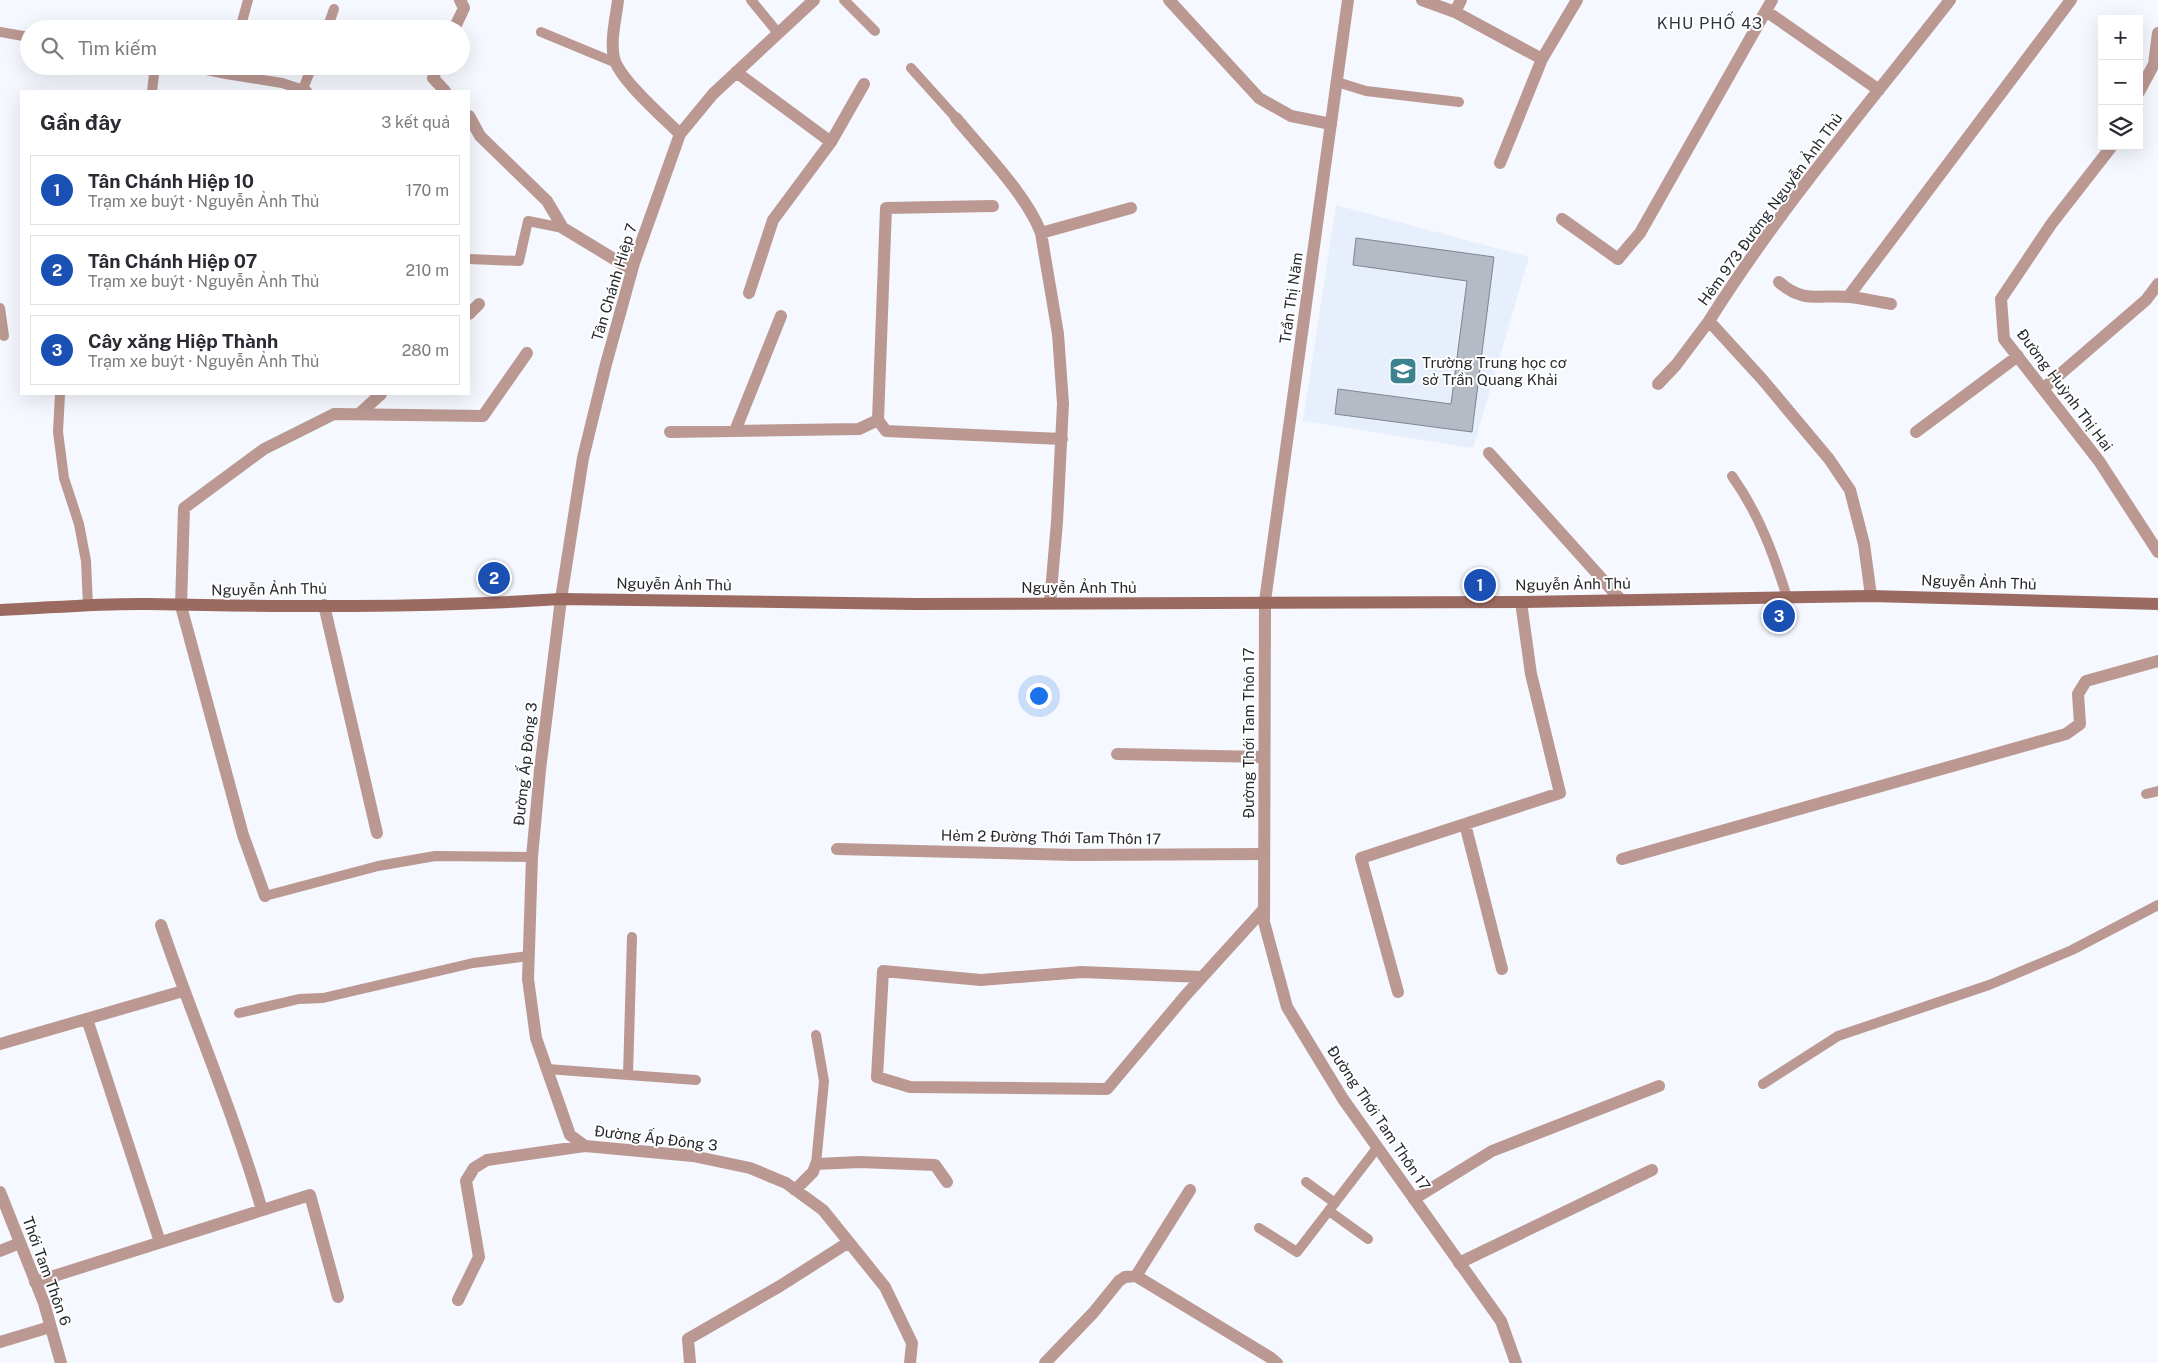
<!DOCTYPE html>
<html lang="vi">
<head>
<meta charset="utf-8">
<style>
  :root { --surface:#fff; --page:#f2f2f3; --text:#2b2b33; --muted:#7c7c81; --line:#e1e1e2; --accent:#3d828f }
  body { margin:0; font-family:"Public Sans",sans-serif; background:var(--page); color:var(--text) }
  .controls { position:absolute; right:15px; top:15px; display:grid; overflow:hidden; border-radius:0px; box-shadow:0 5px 20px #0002 }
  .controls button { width:45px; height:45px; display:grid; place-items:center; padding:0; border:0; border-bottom:1px solid var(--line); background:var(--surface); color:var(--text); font:25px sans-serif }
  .you { position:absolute; left:1038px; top:695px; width:18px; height:18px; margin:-12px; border:4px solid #fff; border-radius:50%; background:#1a73e8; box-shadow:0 0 0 8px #1a73e833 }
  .badge { display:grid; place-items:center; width:32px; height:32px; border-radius:50%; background:var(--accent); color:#fff; font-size:16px; font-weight:700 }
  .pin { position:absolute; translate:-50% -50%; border:2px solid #fff; box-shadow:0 1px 5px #0006 }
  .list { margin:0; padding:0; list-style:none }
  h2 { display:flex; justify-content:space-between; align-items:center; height:65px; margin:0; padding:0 20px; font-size:21px }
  h2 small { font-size:16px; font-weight:400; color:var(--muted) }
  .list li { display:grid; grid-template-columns:32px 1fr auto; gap:15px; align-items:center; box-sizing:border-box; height:70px; margin:0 10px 10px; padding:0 10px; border:1px solid var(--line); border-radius:0px }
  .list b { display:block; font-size:19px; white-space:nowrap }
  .list p { margin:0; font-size:16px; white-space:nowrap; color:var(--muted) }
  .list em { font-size:16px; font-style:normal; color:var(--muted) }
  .icon { flex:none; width:28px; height:28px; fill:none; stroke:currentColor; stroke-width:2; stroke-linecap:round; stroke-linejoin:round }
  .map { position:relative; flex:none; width:2158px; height:1363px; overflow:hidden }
  .search { position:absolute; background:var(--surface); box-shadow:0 5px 20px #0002; left:20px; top:20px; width:450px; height:55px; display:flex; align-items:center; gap:12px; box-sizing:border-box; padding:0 18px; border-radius:28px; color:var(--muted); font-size:19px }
  .panel { position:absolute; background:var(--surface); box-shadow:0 5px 20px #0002; left:20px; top:90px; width:450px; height:305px; border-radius:0px }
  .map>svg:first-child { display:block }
  .built { fill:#e7effc }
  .building { fill:#b5bbc4; stroke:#7f848d }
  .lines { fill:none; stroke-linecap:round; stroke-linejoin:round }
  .service { stroke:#bb9892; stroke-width:10 }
  .minor { stroke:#bb9892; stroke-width:12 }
  .tertiary { stroke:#bb9892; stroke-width:12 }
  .secondary { stroke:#9b6a61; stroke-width:12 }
  .labels { text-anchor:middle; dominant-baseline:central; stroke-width:4; stroke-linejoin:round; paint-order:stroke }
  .street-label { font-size:15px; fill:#272a2d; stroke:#fff }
  .poi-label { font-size:15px; fill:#272a2d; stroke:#fff; text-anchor:start }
  .neighbourhood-label { font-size:16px; letter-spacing:1px; fill:#30343b; stroke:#fff }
</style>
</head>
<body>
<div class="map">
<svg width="2158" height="1363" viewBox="0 0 2158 1363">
  <rect width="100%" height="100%" fill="#f5f8fe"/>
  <path class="built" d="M1336 205 1529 257 1473 448 1303 421Z"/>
  <path class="building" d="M1356 238 1494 257 1472 432 1335 414 1338 389 1451 404 1467 281 1353 265Z"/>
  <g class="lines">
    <path class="service" d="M751 0 778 33
      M844 0 875 31
      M240 29 248 0
      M327 29 334 9
      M0 32 29 37
      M541 32 616 63
      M187 66 226 74 228 66
      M911 68 956 118
      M226 74 282 83 307 91
      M1337 82 1366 91 1459 102
      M303 89 312 66
      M152 91 155 66
      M469 259 519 261 528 221 563 228
      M0 308 4 336
      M60 394 58 432 64 478 79 524 86 561 88 606
      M1732 476C1759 514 1773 553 1787 597
      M2146 794 2158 791
      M265 896 378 866 435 856 532 857
      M239 1013 299 999 323 998 473 963 529 956
      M816 1035 824 1081 816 1164
      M547 1069 628 1075 632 937
      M628 1075 696 1080
      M1763 1084 1838 1036 1989 985 2072 950 2158 905
      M1306 1182 1335 1203
      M1329 1211 1368 1239
      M1259 1228 1297 1252 1377 1148"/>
    <path class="minor" d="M618 0C616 18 610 40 614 58 619 79 664 118 680 134L634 263 606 364 583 458 561 599 540 770 532 857 528 979 536 1038 570 1135 585 1146 693 1156 750 1168 786 1183 823 1210 885 1287 912 1343 910 1363
      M1169 0 1259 98 1291 116 1331 124
      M1422 0 1455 12 1542 59 1577 0
      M1766 11 1879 90
      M1455 12 1461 0
      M454 29 464 8 460 0
      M438 66 433 78 445 91
      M736 72 831 142 773 220 749 293
      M2139 92 2154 64 2158 33
      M469 116 480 136 547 201 563 228 632 270
      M956 118C983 151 1026 194 1041 233L1058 334 1063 404 1057 522 1050 603
      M680 134 713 94 814 0
      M831 142 864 84
      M2112 146 2052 223 2001 299 2004 339 2099 461 2158 552
      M1500 163 1542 59
      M993 206 886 208 878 420 886 431 1062 439
      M1562 219 1618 259 1640 233 1772 0
      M1041 233 1131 208
      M1779 282C1803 304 1820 294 1849 297 1863 298 1877 302 1891 304
      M1848 297 2071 0
      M469 314 479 304
      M1658 384 1676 365 1709 321
      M2044 388 2146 300 2158 284
      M359 414 381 394
      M735 431 781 316
      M670 432 859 429 878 420
      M1916 432 2018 356
      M1489 453 1620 599
      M1871 596 1864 544 1850 490 1829 459 1762 379 1709 321C1780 208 1868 105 1950 0
      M324 605 377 833
      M1117 754 1264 757
      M1465 824 1502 969
      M837 849 1075 855 1264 854
      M1622 859 2066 734 2080 724 2078 694 2086 681 2158 661
      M265 896 243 835 181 606 184 508 264 449 334 414 483 416 527 353
      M161 925C193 1020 234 1113 262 1210
      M1202 977 1082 972 981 980 883 971 877 1077 910 1087 1107 1089 1185 996 1264 909
      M1398 992 1361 858 1560 793 1531 674 1521 602
      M87 1019 160 1242
      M0 1044 183 991
      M795 1190 813 1172 816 1164 860 1162 935 1165 947 1182
      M1190 1190 1136 1276 1271 1358 1277 1363
      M1414 1199 1492 1151 1659 1086
      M0 1251 20 1243
      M1459 1263 1652 1170
      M35 1282 310 1195 338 1297
      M458 1300 479 1257 466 1181 474 1168 487 1160 585 1146
      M0 1342 50 1327
      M690 1363 688 1339 780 1286 849 1242
      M1045 1363 1093 1313 1119 1281 1125 1277 1136 1276"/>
    <path class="tertiary" d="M1348 0 1265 601 1264 922 1287 1007 1343 1099 1501 1321 1516 1363
      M0 1192 44 1303 61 1363"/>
    <path class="secondary" d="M0 610C49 608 99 603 148 604 285 607 424 608 561 599L915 604 1521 602 1871 596 2158 604"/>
  </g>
  <defs>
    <symbol id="school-square" viewBox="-11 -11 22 22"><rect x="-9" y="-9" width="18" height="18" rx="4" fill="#3d828f" stroke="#fff"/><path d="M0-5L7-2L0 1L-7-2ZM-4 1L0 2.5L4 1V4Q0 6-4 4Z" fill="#fff"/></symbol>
  </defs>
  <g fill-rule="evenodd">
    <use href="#school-square" x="1387" y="355" width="32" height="32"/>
  </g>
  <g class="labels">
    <g class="street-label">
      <text transform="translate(1770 209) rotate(-54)">Hẻm 973 Đường Nguyễn Ảnh Thủ</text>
      <text transform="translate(614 282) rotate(-73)">Tân Chánh Hiệp 7</text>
      <text transform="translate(1291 298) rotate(-82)">Trần Thị Năm</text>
      <text transform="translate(2065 390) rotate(53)">Đường Huỳnh Thị Hai</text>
      <text transform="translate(1979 582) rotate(2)">Nguyễn Ảnh Thủ</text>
      <text transform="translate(674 584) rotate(1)">Nguyễn Ảnh Thủ</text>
      <text transform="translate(1573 584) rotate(-1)">Nguyễn Ảnh Thủ</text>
      <text x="1079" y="587">Nguyễn Ảnh Thủ</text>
      <text transform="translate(269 589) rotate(-1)">Nguyễn Ảnh Thủ</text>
      <text transform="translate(1248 733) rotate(-90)">Đường Thới Tam Thôn 17</text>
      <text transform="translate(525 764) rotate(-84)">Đường Ấp Đông 3</text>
      <text transform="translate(1051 837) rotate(1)">Hẻm 2 Đường Thới Tam Thôn 17</text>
      <text transform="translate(1379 1118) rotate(56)">Đường Thới Tam Thôn 17</text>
      <text transform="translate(656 1138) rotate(7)">Đường Ấp Đông 3</text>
      <text transform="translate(47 1271) rotate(70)">Thới Tam Thôn 6</text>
    </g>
    <g class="poi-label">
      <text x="1422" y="362">Trường Trung học cơ<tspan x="1422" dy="17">sở Trần Quang Khải</tspan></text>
    </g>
    <g class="neighbourhood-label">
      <text x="1710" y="23">KHU PHỐ 43</text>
    </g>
  </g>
</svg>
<div class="controls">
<button>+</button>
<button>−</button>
<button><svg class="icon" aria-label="layers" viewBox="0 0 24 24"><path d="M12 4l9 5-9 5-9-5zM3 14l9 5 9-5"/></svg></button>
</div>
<div class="you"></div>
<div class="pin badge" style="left:1480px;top:585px;background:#1a4fb4">1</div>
<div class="pin badge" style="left:494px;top:578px;background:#1a4fb4">2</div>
<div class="pin badge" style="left:1779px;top:616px;background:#1a4fb4">3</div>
<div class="search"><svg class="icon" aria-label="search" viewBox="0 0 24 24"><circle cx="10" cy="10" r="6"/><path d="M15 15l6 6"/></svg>Tìm kiếm</div>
<section class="panel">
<h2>Gần đây<small>3 kết quả</small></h2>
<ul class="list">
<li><span class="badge" style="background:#1a4fb4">1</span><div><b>Tân Chánh Hiệp 10</b><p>Trạm xe buýt · Nguyễn Ảnh Thủ</p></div><em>170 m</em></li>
<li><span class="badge" style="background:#1a4fb4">2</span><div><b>Tân Chánh Hiệp 07</b><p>Trạm xe buýt · Nguyễn Ảnh Thủ</p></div><em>210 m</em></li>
<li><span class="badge" style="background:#1a4fb4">3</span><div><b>Cây xăng Hiệp Thành</b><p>Trạm xe buýt · Nguyễn Ảnh Thủ</p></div><em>280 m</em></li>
</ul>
</section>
</div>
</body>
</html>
